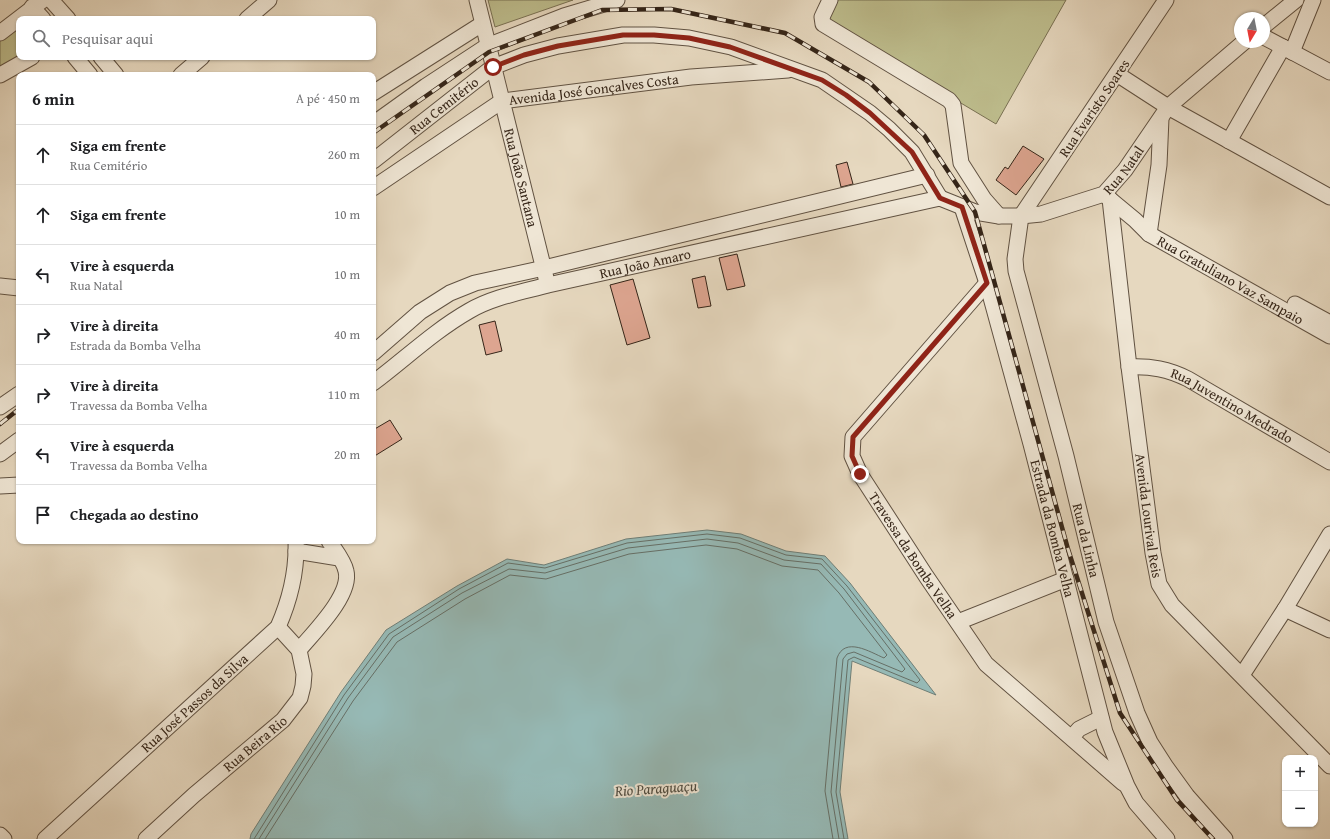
<!DOCTYPE html>
<html lang="pt">
<head>
<meta charset="utf-8">
<style>
  :root { --surface:#fff; --page:#f2f2f2; --text:#202124; --muted:#757577; --line:#e0e0e0 }
  body { margin:0; font-family:"Gentium Book Plus",serif; background:var(--page); color:var(--text) }
  .controls { position:absolute; right:12px; bottom:12px; display:grid; overflow:hidden; border-radius:8px; box-shadow:0 1px 3px #0004 }
  .controls button { width:36px; height:36px; display:grid; place-items:center; padding:0; border:0; border-bottom:1px solid var(--line); background:var(--surface); color:var(--text); font:20px sans-serif }
  .compass { position:absolute; left:1234px; top:12px; width:36px; height:36px; border-radius:50%; background:var(--surface); box-shadow:0 1px 3px #0004; rotate:190deg }
  .stop { position:absolute; width:12px; height:12px; margin:-9px; border:3px solid #8f2418; border-radius:50%; background:#fff }
  .stop.end { background:#8f2418; border-color:#fff; box-shadow:0 1px 4px #0008 }
  .list { margin:0; padding:0; list-style:none }
  h2 { display:flex; justify-content:space-between; align-items:center; height:52px; margin:0; padding:0 16px; font-size:17px }
  h2 small { font-size:13px; font-weight:400; color:var(--muted) }
  .list li { display:grid; grid-template-columns:26px 1fr auto; gap:12px; align-items:center; box-sizing:border-box; height:60px; padding:0 16px; border-top:1px solid var(--line) }
  .list b { display:block; font-size:15px; white-space:nowrap }
  .list p { margin:0; font-size:13px; white-space:nowrap; color:var(--muted) }
  .list em { font-size:13px; font-style:normal; color:var(--muted) }
  .icon { flex:none; width:22px; height:22px; fill:none; stroke:currentColor; stroke-width:2; stroke-linecap:round; stroke-linejoin:round }
  .map { position:relative; flex:none; width:1330px; height:839px; overflow:hidden }
  .search { position:absolute; background:var(--surface); box-shadow:0 1px 3px #0004; left:16px; top:16px; width:360px; height:44px; display:flex; align-items:center; gap:10px; box-sizing:border-box; padding:0 14px; border-radius:8px; color:var(--muted); font-size:15px }
  .panel { position:absolute; background:var(--surface); box-shadow:0 1px 3px #0004; left:16px; top:72px; width:360px; height:472px; border-radius:8px }
  .map>svg:first-child { display:block }
  .green { fill:#bdbc8c; stroke:#797052 }
  .water { fill:#96b9b5; stroke:#6f7e76 }
  .lines { fill:none; stroke-linecap:round; stroke-linejoin:round }
  .shore { stroke:#666f66; stroke-width:1 }
  .building { fill:#dda590; stroke:#352518 }
  .minor-casing { stroke:#615242; stroke-width:17 }
  .minor { stroke:#efe6d5; stroke-width:15 }
  .rail-casing { stroke:#352518; stroke-width:4.5 }
  .rail { stroke:#efe6d5; stroke-width:3; stroke-dasharray:9; stroke-linecap:butt }
  .route { stroke:#8f2418; stroke-width:5 }
  .labels { text-anchor:middle; dominant-baseline:central; stroke-width:4; stroke-linejoin:round; paint-order:stroke }
  .street-label { font-size:14px; fill:#352518; stroke:#efe6d5 }
  .water-label { font-size:15px; font-style:italic; fill:#4d4a3f; stroke:#efe6d5 }
</style>
</head>
<body>
<div class="map">
<svg width="1330" height="839" viewBox="0 0 1330 839">
  <rect width="100%" height="100%" fill="#e6d8bf"/>
  <filter id="stains"><feTurbulence type="fractalNoise" baseFrequency=".005" numOctaves="4"/><feColorMatrix values="0 0 0 0 .2 0 0 0 0 .09 0 0 0 0 .02 0 0 0 .5 -.17"/></filter>
  <radialGradient id="worn" r=".72"><stop offset=".6" stop-color="#630" stop-opacity="0"/><stop offset="1" stop-color="#630" stop-opacity=".3"/></radialGradient>
  <path class="green" d="M488 0H573L495 27Z
    M837 0H1066L996 124 825 22Z
    M19 24V57L0 67V40Z"/>
  <path class="water" d="M707 530 741 534 786 551 825 556 850 583 936 695 852 661 840 792 848 839H250L251 834 341 692 386 630 457 586 507 559 544 565 626 539Z"/>
  <g class="lines">
    <path class="shore" d="M254 839 344 695 389 634 459 589 508 563 545 568 627 543 707 534 740 538 786 555 822 559 847 586 920 680 917 683 854 657 848 660 836 792 844 839
      M259 839 348 698 393 637 462 593 509 569 545 573 628 548 707 539 738 543 784 560 821 564 844 589 905 669 902 672 854 652 847 654 843 659 831 792 839 839
      M265 839 353 701 397 642 465 599 510 575 546 579 629 554 706 545 737 549 782 566 818 570 839 593 887 655 884 658C870 652 845 636 837 658L825 791 833 839"/>
  </g>
  <path class="building" d="M1023 146 1044 159 1016 195 996 180 1005 167 1008 169Z
    M847 162 853 184 841 187 836 165Z
    M737 254 745 286 727 290 719 258Z
    M705 276 711 306 698 308 692 279Z
    M633 279 650 338 627 345 610 285Z
    M495 321 502 351 486 355 479 325Z
    M390 420 402 439 373 457V430Z"/>
  <g class="lines">
    <defs>
      <g id="minor">
        <path d="M51 0 68 19"/>
        <path id="s1" d="M477 0 546 278"/>
        <path d="M830 0 822 17 823 24 949 100 953 105 961 163 984 199 999 216"/>
        <path id="s2" d="M1166 0 1021 216 1015 259 1016 271 1066 456 1106 622 1137 713 1150 742 1166 767 1187 796 1225 839"/>
        <path d="M32 7 43 19"/>
        <path d="M247 19 269 0"/>
        <path d="M1264 26 1296 0"/>
        <path d="M0 33 43 0"/>
        <path d="M1264 37 1330 72"/>
        <path d="M1292 52 1313 0"/>
        <path d="M75 57 90 75"/>
        <path d="M101 57 116 75"/>
        <path d="M1117 74 1168 107 1330 197"/>
        <path d="M0 75 32 57"/>
        <path d="M181 75 202 57"/>
        <path d="M373 93 482 24"/>
        <path d="M373 124 426 86 487 46 564 16 617 0"/>
        <path d="M1229 141 1283 47"/>
        <path id="s3" d="M373 161 493 67 524 55 558 46 623 35H654L689 38 731 47 822 80 870 113 889 129 912 152 940 198"/>
        <path id="s4" d="M373 188 502 101 691 77 788 70"/>
        <path id="s5" d="M1106 196 1135 220 1149 234 1330 336"/>
        <path id="s6" d="M940 198 975 212 999 216H1021L1041 214 1104 194 1125 170 1168 107 1244 42"/>
        <path id="s7" d="M1110 199 1129 367 1153 553 1159 584 1172 605 1330 766"/>
        <path id="s8" d="M962 207 987 283 1031 444 1105 732 1127 786 1136 803 1167 839"/>
        <path d="M1149 234 1159 165 1161 118"/>
        <path id="s9" d="M987 283 853 437 852 456 860 474 926 576 986 664 1123 783"/>
        <path d="M0 286 19 288"/>
        <path d="M1295 304 1330 323"/>
        <path d="M373 353 420 312 450 293 475 283 544 268 927 175"/>
        <path id="s10" d="M1129 367C1151 366 1168 369 1188 379L1330 462"/>
        <path id="s11" d="M373 383C405 359 434 331 469 311 493 297 522 292 548 285L940 198"/>
        <path d="M0 407 19 394"/>
        <path d="M0 454 19 440"/>
        <path d="M0 486 19 485"/>
        <path d="M296 551 339 558"/>
        <path d="M1285 609 1330 630"/>
        <path d="M958 622 1066 579"/>
        <path d="M299 650C313 633 352 595 346 571 344 561 335 550 329 541"/>
        <path d="M1242 675 1285 609 1330 534"/>
        <path d="M1072 737 1079 729 1101 718"/>
        <path d="M0 835 4 839"/>
        <path id="s12" d="M45 839 278 627C290 600 297 572 296 541"/>
        <path id="s13" d="M146 839 194 795 283 720 300 698 303 686 304 674 299 650 278 627"/>
      </g>
    </defs>
    <use href="#minor" class="minor-casing"/>
    <use href="#minor" class="minor"/>
    <defs>
      <path id="rail" d="M373 133 489 52 602 10 671 9 785 33 869 82 924 135 975 212 1068 549 1120 713 1177 800 1213 839
        M0 424 19 409"/>
    </defs>
    <use href="#rail" class="rail-casing"/>
    <use href="#rail" class="rail"/>
  </g>
  <g class="lines">
    <path class="route" d="M493 67 524 55 558 46 623 35H654L689 38 730 47 822 80 846 95 870 113 912 152 940 198 962 207 987 283 853 437 852 456 860 474"/>
  </g>
  <g class="labels">
    <g class="street-label">
      <text stroke="none"><textPath href="#s4" startOffset="248">Avenida José Gonçalves Costa</textPath></text>
      <text stroke="none"><textPath href="#s3" startOffset="90">Rua Cemitério</textPath></text>
      <text transform="translate(1094 108) rotate(-56)">Rua Evaristo Soares</text>
      <text stroke="none"><textPath href="#s6" startOffset="201">Rua Natal</textPath></text>
      <text stroke="none"><textPath href="#s1" startOffset="183">Rua João Santana</textPath></text>
      <text stroke="none"><textPath href="#s11" startOffset="303">Rua João Amaro</textPath></text>
      <text stroke="none"><textPath href="#s5" startOffset="151">Rua Gratuliano Vaz Sampaio</textPath></text>
      <text stroke="none"><textPath href="#s10" startOffset="112">Rua Juventino Medrado</textPath></text>
      <text stroke="none"><textPath href="#s7" startOffset="319">Avenida Lourival Reis</textPath></text>
      <text stroke="none"><textPath href="#s8" startOffset="334">Estrada da Bomba Velha</textPath></text>
      <text stroke="none"><textPath href="#s2" startOffset="594">Rua da Linha</textPath></text>
      <text stroke="none"><textPath href="#s9" startOffset="340">Travessa da Bomba Velha</textPath></text>
      <text stroke="none"><textPath href="#s12" startOffset="202">Rua José Passos da Silva</textPath></text>
      <text stroke="none"><textPath href="#s13" startOffset="145">Rua Beira Rio</textPath></text>
    </g>
    <g class="water-label">
      <text transform="translate(656 788) rotate(-4)">Rio Paraguaçu</text>
    </g>
  </g>
  <rect width="100%" height="100%" filter="url(#stains)"/>
  <rect width="100%" height="100%" fill="url(#worn)"/>
</svg>
<div class="controls">
<button>+</button>
<button>−</button>
</div>
<svg class="compass" viewBox="-18 -18 36 36"><path d="M0-13l5 13h-10z" fill="#e53935"/><path d="M0 13l5-13h-10z" fill="#757577"/></svg>
<div class="stop" style="left:493px;top:67px"></div>
<div class="stop end" style="left:860px;top:474px"></div>
<div class="search"><svg class="icon" aria-label="search" viewBox="0 0 24 24"><circle cx="10" cy="10" r="6"/><path d="M15 15l6 6"/></svg>Pesquisar aqui</div>
<section class="panel">
<h2>6 min<small>A pé · 450 m</small></h2>
<ul class="list">
<li><svg class="icon" aria-label="ahead" viewBox="0 0 24 24"><path d="M12 20V5M6 11l6-6 6 6"/></svg><div><b>Siga em frente</b><p>Rua Cemitério</p></div><em>260 m</em></li>
<li><svg class="icon" aria-label="ahead" viewBox="0 0 24 24"><path d="M12 20V5M6 11l6-6 6 6"/></svg><div><b>Siga em frente</b></div><em>10 m</em></li>
<li><svg class="icon" aria-label="left" viewBox="0 0 24 24"><path d="M17 20v-9H6M10 6l-5 5 5 5"/></svg><div><b>Vire à esquerda</b><p>Rua Natal</p></div><em>10 m</em></li>
<li><svg class="icon" aria-label="right" viewBox="0 0 24 24"><path d="M7 20v-9h11M14 6l5 5-5 5"/></svg><div><b>Vire à direita</b><p>Estrada da Bomba Velha</p></div><em>40 m</em></li>
<li><svg class="icon" aria-label="right" viewBox="0 0 24 24"><path d="M7 20v-9h11M14 6l5 5-5 5"/></svg><div><b>Vire à direita</b><p>Travessa da Bomba Velha</p></div><em>110 m</em></li>
<li><svg class="icon" aria-label="left" viewBox="0 0 24 24"><path d="M17 20v-9H6M10 6l-5 5 5 5"/></svg><div><b>Vire à esquerda</b><p>Travessa da Bomba Velha</p></div><em>20 m</em></li>
<li><svg class="icon" aria-label="arrive" viewBox="0 0 24 24"><path d="M6 21V4h12l-3 4 3 4H6"/></svg><div><b>Chegada ao destino</b></div></li>
</ul>
</section>
</div>
</body>
</html>
